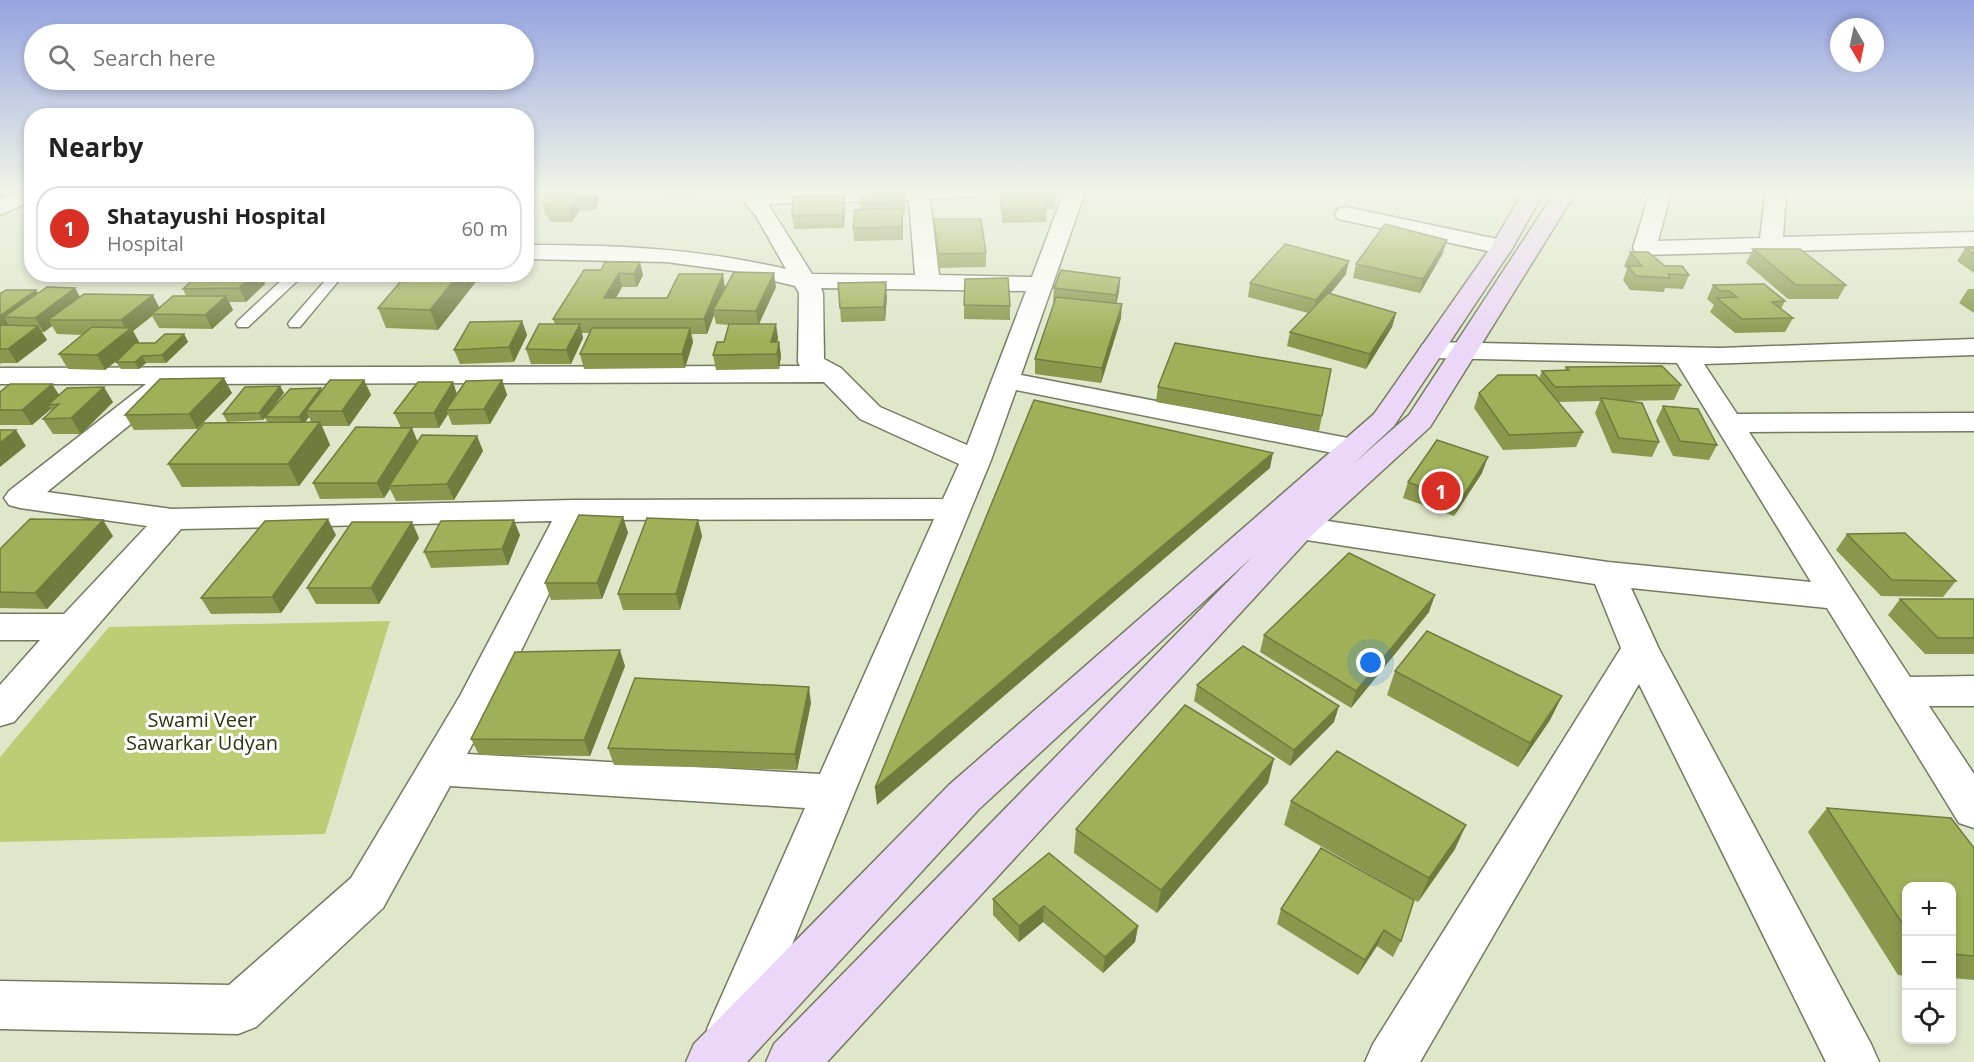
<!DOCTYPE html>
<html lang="en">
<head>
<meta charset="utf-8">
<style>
  :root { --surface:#fff; --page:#f6f6f6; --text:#222; --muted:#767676; --line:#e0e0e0; --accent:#d93025 }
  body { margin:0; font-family:"Open Sans",sans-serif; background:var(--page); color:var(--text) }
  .controls { position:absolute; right:18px; bottom:18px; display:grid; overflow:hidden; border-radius:12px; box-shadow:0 3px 9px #0003 }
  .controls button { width:54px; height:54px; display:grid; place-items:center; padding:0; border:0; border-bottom:2px solid var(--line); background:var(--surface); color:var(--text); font:30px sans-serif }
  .compass { position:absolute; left:1830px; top:18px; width:54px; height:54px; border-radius:50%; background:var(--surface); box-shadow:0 3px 9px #0003; rotate:171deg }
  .you { position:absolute; left:1371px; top:663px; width:21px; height:21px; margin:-15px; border:4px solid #fff; border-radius:50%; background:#1a73e8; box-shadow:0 0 0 9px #1a73e833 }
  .badge { display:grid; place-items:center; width:39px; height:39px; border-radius:50%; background:var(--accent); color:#fff; font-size:20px; font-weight:700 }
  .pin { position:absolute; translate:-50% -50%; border:3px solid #fff; box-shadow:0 2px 6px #0006 }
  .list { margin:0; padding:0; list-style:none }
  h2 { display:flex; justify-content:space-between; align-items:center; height:78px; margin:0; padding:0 24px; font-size:26px }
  h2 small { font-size:20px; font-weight:400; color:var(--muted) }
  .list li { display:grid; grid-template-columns:39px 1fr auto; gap:18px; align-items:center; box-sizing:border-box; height:84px; margin:0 12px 12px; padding:0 12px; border:2px solid var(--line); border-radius:24px }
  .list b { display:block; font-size:22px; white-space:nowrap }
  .list p { margin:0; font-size:20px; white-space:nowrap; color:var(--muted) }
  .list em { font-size:20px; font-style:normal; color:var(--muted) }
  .icon { flex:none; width:33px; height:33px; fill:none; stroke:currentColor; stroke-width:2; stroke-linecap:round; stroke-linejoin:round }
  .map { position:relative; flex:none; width:1974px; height:1062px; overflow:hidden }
  .search { position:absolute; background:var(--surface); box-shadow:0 3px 9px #0003; left:24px; top:24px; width:510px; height:66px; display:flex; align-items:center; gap:15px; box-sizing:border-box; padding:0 21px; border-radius:33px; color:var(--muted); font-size:22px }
  .panel { position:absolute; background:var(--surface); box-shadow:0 3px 9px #0003; left:24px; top:108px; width:510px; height:174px; border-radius:24px }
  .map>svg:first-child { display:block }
  .green { fill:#bccd75 }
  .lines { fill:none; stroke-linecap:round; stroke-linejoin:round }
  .lane-casing { stroke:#747a60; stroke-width:3 }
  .street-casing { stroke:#747a60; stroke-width:3 }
  .secondary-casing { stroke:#747a60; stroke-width:3 }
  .lane { fill:#fff; fill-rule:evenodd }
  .street { fill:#fff; fill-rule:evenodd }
  .secondary { fill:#ebd7f7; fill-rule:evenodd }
  .wall { fill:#8a974d; fill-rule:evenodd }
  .shaded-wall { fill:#707b3e }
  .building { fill:#a0b059; stroke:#707b3e; stroke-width:1.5 }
  .labels { text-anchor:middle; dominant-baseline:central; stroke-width:6; stroke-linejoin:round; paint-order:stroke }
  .near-park-label { font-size:20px; fill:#2f3510; stroke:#fff }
</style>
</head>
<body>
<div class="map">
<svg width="1974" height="1062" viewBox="0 0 1974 1062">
  <rect width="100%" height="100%" fill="#dfe6ca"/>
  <path class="green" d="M390 621 325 834 0 842V757L109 627Z"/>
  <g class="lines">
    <defs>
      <path id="lane" d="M309 274 297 281 248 327H238L236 324 238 321 287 275Z
        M331 274H344L300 327H290L288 324 290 321Z"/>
      <path id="street" d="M16 192H32V201L0 215V200Z
        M736 192H977L974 196 930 199 939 275 1032 277 1064 192H1085L1021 375 1353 439 1364 442 1368 448 1364 454 1353 457 1016 390 991 460 750 1047 732 1054 714 1047 707 1029 805 808 450 786 383 908 256 1027 238 1034 0 1029V981L229 985 351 878 460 696 552 521 181 529 14 722 0 726V685L40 640H0V614H64L147 526 20 508 9 505 4 498 9 491 146 384H0V368L800 366 798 362 799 293 795 286 734 271 666 262 526 259V245C619 245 695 248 786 269L756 216ZM909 200 915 275 812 274 768 204ZM821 288 1026 291 967 445 880 407 841 368 824 359 823 293ZM824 382 860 419 959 464 943 499 574 500 172 509 47 492 180 384ZM934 519 820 774 467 754 495 704 585 520Z
        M1650 192H1671L1658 241 1760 238 1766 192H1786L1783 237 1974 232V246L1644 255 1636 253 1633 248Z
        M1346 207 1502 240 1510 242 1513 247 1510 252 1502 254 1338 219 1335 214 1338 209Z
        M1974 339V355L1704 364 1737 414 1974 413V431L1749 432 1910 677 1974 676V706H1929L1974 774V828L1959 823 1827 608 1631 588 1659 649 1871 1044 1879 1062H1826L1639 684 1420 1062H1365L1373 1044 1621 648 1595 584 1300 539 1288 535 1284 528 1288 521 1300 517 1608 562 1811 582 1677 363 1432 358 1423 356 1419 350 1423 344 1432 342 1720 348Z"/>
      <path id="secondary" d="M1523 192H1544L1513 247 1394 426 1353 464 1409 415 1555 192H1576L1430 427 1312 535 827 1062H766L774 1044 1252 557 979 809 747 1062H686L694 1044 949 785 1374 414 1491 247Z"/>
    </defs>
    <use href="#lane" class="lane-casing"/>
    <use href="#street" class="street-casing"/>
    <use href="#secondary" class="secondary-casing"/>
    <use href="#lane" class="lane"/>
    <use href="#street" class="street"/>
    <use href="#secondary" class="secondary"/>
  </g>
  <path class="wall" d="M0 192H17L11 196 0 195Z
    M548 192H598L599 198 595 210 579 211 572 222H550L548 216 545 215 542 202Z
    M661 192H699L698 195H662Z
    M1000 192 1056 196 1055 209H1047L1046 222 1002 223 1000 203Z
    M905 193V206L904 215H903V240L854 241 853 228 861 209 860 203Z
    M845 207 844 228 794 229 792 216Z
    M934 219 986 253V267L938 268Z
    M1965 248H1974V273L1957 261Z
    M1753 249 1846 285 1838 299H1788L1746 263Z
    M1630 252 1689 275 1683 289 1665 288 1664 292 1630 290 1623 280 1627 269 1624 266Z
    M1443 253 1420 293 1353 278 1356 264Z
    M605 262 643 275 637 287H622L616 298H667L725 288 776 287 759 324 778 338 777 342H779L781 356 779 369 716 370 713 355 724 342 729 325 716 324 714 315 707 334H691L693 342 685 368 584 369 580 354 590 333H582L583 338 571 364H531L526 349 555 324 553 319 601 270Z
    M407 274H482L438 330 386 328 378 308Z
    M1346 274 1330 294 1396 313 1392 327 1366 369 1287 346 1290 332 1308 313 1248 297 1250 283Z
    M1120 278 1119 292 1116 304 1121 318 1101 383 1035 374V359L1055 302H1053L1054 288Z
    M265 284 246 302H229L233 310 212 329 159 328 152 316 133 331 139 342 138 343H155L184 334 188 342 166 363H146L139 369H121L116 362 120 358 105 370 68 369 59 354 84 335 57 334 52 326 44 332H42L47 340 17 363H2L0 364V294L36 290 38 294 80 296 159 307 186 296 183 289Z
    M1713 285 1785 301 1781 309 1793 318 1785 332 1735 333 1710 312 1714 305 1707 299Z
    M1968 289H1974V313L1959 303Z
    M887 296 885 321 841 322 840 308Z
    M964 305 1010 306V320L964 319Z
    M522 321 527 335 514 362 460 364 454 350Z
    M1566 367 1681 385 1674 400 1624 401 1659 442 1652 457 1612 453 1595 413 1600 401 1558 402 1583 432 1576 447 1503 450 1474 408 1479 393 1539 378 1542 371 1565 370Z
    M364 380 371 395 349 426H322L330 445 299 486 182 487 168 464 268 423 265 418 263 420 227 422 223 414 280 386 284 393 268 414 322 391ZM309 417 311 422H304Z
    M502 380 507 395 490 424 452 425 448 414 439 428H409H412L418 442 477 436 483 451 454 500 396 501 390 489 384 498 320 499 313 483 401 428 394 413Z
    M1158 387 1322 416 1319 431 1156 402Z
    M0 392 59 395 113 402 81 434H53L43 419 52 411 51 409 32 425H0Z
    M232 393 197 429 134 430 125 415Z
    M1663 406 1717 445 1709 460 1673 456 1656 421Z
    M1482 473 1454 516 1403 498 1408 482Z
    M623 517 628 533 602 599 551 600 545 583Z
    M698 520 702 536 680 610H623L618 594Z
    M1847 534 1956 581 1943 597 1881 596 1836 550Z
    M336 535 281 613 211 614 201 598Z
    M520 535 508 565 431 568 424 552Z
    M113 536 47 609 0 608V549Z
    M419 538 379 604H316L307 588Z
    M1900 599H1974V654H1925L1888 615Z
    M1429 612 1351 708 1260 652 1264 635Z
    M625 666 590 756 479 755 471 739Z
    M1395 671 1562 696 1550 720 1518 767 1387 695Z
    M1197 685 1334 722 1290 766 1194 701Z
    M811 703 797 770 614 765 608 748Z
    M1268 783 1157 913 1074 853 1076 829Z
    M1291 801 1455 849 1418 902 1284 825Z
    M1827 808 1974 848V980L1952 978V886H1906V976L1898 975 1808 832Z
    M1321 848 1401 941 1393 957 1377 946 1358 975 1277 924 1281 909Z
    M1049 853 1138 926 1135 942 1103 973 1043 922 1019 942 993 915V899Z"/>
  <path class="shaded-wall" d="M9 192H17L11 196Z
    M594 192H598L599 198 595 210 592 197Z
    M844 195 845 207 844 228 842 215Z
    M576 198 579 211 572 222 569 209Z
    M902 208 903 221V240L902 227Z
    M1447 240 1443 253 1420 293 1423 279Z
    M1349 261 1346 274 1313 315 1316 300Z
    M640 262 643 275 637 287 634 274Z
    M619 273 622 287 608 312 604 298Z
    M774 273 776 287 758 326 756 311Z
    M254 274H261L265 284 246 302 239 288Z
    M459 274H482L438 330 430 310Z
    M723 274 725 288 713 310 714 315 707 334 704 319Z
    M1120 278 1119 292 1115 309 1116 295Z
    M886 282 887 296 885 321 884 307Z
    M75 288 83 302 48 320 52 326 44 332 35 318Z
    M36 290 45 304 4 317 11 329 0 327V316Z
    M153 295 160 309 152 314V316L133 331 139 342 105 370 97 355 127 331 121 320Z
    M226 296 233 310 212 329 205 315Z
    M1122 304 1121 318 1101 383 1102 368Z
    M1396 313 1392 327 1366 369 1370 354Z
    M522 321 527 335 514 362 509 347Z
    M580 324 583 338 571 364 566 350Z
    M776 324 778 338 774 354 771 342Z
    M38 326 47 340 17 363 8 349Z
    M690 328 693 342 685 368 682 354Z
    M184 334 188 342 166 363 162 355Z
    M779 342 781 356 779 369 777 354Z
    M142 356 146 363 139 369 135 362Z
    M224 378 232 393 197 429 189 414Z
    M364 380 371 395 349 426 342 411Z
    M502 380 507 395 490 424 484 409Z
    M453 382 458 397 446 410 448 414 439 428 434 413Z
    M52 384 62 399 48 405 51 409 32 425 22 410Z
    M280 386 284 393 263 420 259 413Z
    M104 387 113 402 81 434 71 418Z
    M321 388 324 396 306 411 309 417 303 425 299 417Z
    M320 422 330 445 299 486 288 464Z
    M412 428 418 444 389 486 390 489 384 498 377 483Z
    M16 430 26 446 0 467V443Z
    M477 436 483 451 454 500 447 484Z
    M1273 453 1270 468 877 805 875 788Z
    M1488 457 1482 473 1454 516 1460 501Z
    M623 517 628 533 602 599 597 583Z
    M328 519 336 535 281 613 272 597Z
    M103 520 113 536 47 609 35 593Z
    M514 520 520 535 508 565 502 549Z
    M698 520 702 536 680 610 676 594Z
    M412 522 419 538 379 604 371 588Z
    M1435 595 1429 612 1351 708 1356 691Z
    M620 650 625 666 590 756 584 740Z
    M809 687 811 703 797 770 795 754Z
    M1562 696 1550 720 1518 767 1530 743Z
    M1339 706 1334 722 1290 766 1294 750Z
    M1274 759 1268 783 1157 913 1161 890Z
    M1466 825 1455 849 1418 902 1429 878Z
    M1044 906 1043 922 1019 942V926Z
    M1138 926 1135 942 1103 973 1105 957Z
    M1384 930 1377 946 1358 975 1365 960Z"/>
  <path class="building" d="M548 192H594L592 197 576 198 569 209 546 210 549 205 542 202Z
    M1000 192H1055L1056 196H1045L1047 209 1002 210Z
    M905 193 904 202 860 203 862 194Z
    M844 195 842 215 792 216 793 196Z
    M902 208V227L853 228 855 210Z
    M934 219H981L986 253 938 254Z
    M1385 224 1447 240 1423 279 1356 264Z
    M1285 244 1349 261 1316 300 1250 283Z
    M1965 248H1974V254Z
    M1753 249H1800L1846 285H1796Z
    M1630 252H1648L1665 266H1682L1689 275 1668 274 1670 278 1636 276 1628 266H1642Z
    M605 262H640L634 274 619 273 604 298H667L679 274H723L704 319H553L584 270H601Z
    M1061 270 1120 278 1116 295 1054 288Z
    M734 272 774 273 756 311 713 310Z
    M199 274H254L239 288 183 289Z
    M407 274H459L430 310 378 308Z
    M1008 278 1010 306 964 305 965 279Z
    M886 282 884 307 840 308 838 283Z
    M1764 284 1785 301 1772 302 1793 318 1742 319 1717 298 1737 297 1729 291H1720L1713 285Z
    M47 287 75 288 35 318 4 317Z
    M6 290H36L0 316V294Z
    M1328 293 1396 313 1370 354 1290 332Z
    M84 294 153 295 121 320H48Z
    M173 296H226L205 315 152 314Z
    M1056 297 1122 304 1102 368 1035 359Z
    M522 321 509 347 454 350 470 322Z
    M539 324H580L566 350 526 349Z
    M729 324H776L771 342H779L777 354 713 355 717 342H724Z
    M1 325 38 326 8 349H0V326Z
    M92 327 131 328 97 355 59 354Z
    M592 328H690L682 354H580Z
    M165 334H184L162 355 142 356 135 362H116L135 343H155Z
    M1175 343 1331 369 1322 416 1158 387Z
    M1662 366 1681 385 1555 387 1542 371 1569 370 1566 367Z
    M1498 375H1536L1583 432 1509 435 1479 393Z
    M224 378 189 414 125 415 160 379Z
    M330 380H364L342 411H306Z
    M502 380 484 409 446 410 466 381Z
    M418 382H453L434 413H394Z
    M10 384H52L22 410H0V392Z
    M280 386 259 413 223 414 245 387Z
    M104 387 71 418 43 419 59 404 48 405 67 388Z
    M321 388 299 417H265L290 389Z
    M1601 398 1642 403 1659 442 1619 438Z
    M1034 400 1273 453 875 788Z
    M1663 406 1698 409 1717 445 1680 441Z
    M320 422 288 464H168L204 423Z
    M356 427 412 428 377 483H313Z
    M0 430H16L0 443Z
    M422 435 477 436 447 484 389 486Z
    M1437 440 1488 457 1460 501 1408 482Z
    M579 515 623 517 597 583H545Z
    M647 518 698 520 676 594H618Z
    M30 519 103 520 35 593 0 592V549Z
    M328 519 272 597 201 598 265 521Z
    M514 520 502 549 424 552 441 521Z
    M352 522H412L371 588H307Z
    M1905 533 1956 581 1892 580 1847 534Z
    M1349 553 1435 595 1356 691 1264 635Z
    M1900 599H1974V638H1938Z
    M1427 631 1562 696 1530 743 1395 671Z
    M1243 646 1339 706 1294 750 1197 685Z
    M620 650 584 740 471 739 515 652Z
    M635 678 809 687 795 754 608 748Z
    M1185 705 1274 759 1161 890 1076 829Z
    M1337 751 1466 825 1429 878 1291 801Z
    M1827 808 1951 818 1974 848V956L1952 954V886H1906V929Z
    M1321 848 1414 900 1401 941 1384 930 1365 960 1281 909Z
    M1049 853 1138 926 1105 957 1044 906 1019 926 993 899Z"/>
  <linearGradient id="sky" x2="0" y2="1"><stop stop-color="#95a4e1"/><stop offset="0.56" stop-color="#f1f4e7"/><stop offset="1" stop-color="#f1f4e7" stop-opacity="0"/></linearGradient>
  <rect width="1974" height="341" fill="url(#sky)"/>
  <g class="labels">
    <g class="near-park-label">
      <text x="202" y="719">Swami Veer<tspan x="202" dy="23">Sawarkar Udyan</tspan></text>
    </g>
  </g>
</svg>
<div class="controls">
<button>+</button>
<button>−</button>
<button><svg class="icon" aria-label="locate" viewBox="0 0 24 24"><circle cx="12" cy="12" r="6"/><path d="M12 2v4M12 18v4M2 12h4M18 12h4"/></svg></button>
</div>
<svg class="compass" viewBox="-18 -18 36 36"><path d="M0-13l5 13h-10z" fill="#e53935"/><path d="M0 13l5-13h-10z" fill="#767676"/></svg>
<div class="you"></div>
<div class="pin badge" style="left:1441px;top:491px">1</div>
<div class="search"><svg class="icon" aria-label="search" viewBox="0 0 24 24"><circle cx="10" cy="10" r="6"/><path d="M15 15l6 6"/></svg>Search here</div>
<section class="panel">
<h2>Nearby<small></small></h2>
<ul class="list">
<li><span class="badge">1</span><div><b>Shatayushi Hospital</b><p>Hospital</p></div><em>60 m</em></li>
</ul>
</section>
</div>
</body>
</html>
